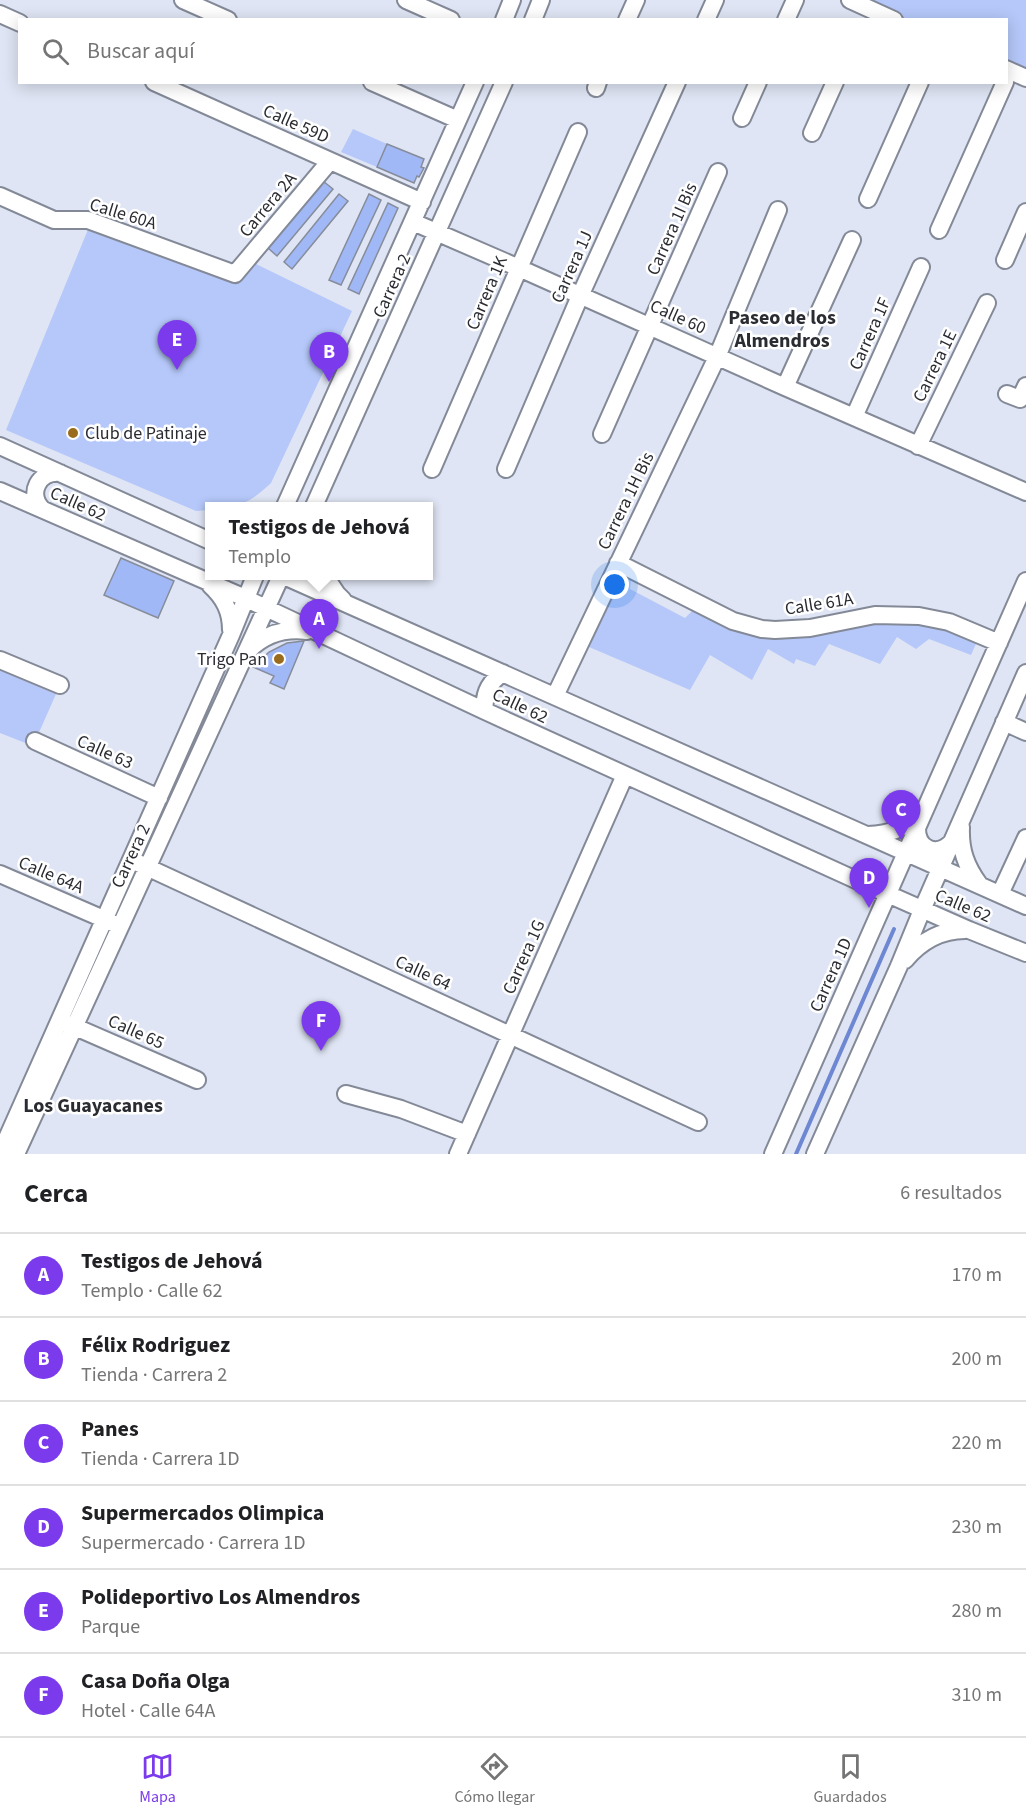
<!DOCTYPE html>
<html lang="es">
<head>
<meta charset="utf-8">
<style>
  :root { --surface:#fff; --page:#f2f2f2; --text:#202124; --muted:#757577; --line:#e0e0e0; --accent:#7c3aed }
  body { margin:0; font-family:"Source Sans 3",sans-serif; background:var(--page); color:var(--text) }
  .you { position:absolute; left:615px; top:585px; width:21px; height:21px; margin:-15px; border:4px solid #fff; border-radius:50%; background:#1a73e8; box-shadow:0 0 0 9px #1a73e833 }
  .badge { display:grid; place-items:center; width:39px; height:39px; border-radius:50%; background:var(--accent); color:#fff; font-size:20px; font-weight:700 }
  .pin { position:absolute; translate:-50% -50px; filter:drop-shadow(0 2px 3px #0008) }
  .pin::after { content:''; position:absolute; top:32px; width:21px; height:18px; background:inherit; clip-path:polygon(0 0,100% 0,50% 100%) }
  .popup { position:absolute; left:205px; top:502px; width:228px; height:78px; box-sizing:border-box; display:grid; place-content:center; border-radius:0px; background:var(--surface); filter:drop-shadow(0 2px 4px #0005); font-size:20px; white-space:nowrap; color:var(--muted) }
  .popup b { font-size:22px; color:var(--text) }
  .popup::after { content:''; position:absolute; left:50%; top:100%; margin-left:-12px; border:12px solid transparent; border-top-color:var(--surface) }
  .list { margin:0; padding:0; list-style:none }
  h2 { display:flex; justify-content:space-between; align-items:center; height:78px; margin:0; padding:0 24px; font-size:26px }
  h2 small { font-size:20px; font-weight:400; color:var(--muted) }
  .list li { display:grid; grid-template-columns:39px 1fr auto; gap:18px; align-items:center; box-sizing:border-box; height:84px; padding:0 24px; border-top:2px solid var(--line) }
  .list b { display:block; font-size:22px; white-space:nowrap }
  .list p { margin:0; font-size:20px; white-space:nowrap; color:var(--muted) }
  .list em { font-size:20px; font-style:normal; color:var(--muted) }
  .icon { flex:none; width:33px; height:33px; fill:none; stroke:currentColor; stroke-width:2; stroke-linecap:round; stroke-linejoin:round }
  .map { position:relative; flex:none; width:1026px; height:1154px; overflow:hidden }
  .search { position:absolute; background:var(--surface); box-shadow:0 3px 15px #0003; left:18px; right:18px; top:18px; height:66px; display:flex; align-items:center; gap:15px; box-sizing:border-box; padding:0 21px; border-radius:0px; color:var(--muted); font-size:22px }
  .sheet { height:582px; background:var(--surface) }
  nav { display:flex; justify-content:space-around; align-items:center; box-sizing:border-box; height:84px; border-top:2px solid var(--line); background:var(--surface); font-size:16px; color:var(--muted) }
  nav a { display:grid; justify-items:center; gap:3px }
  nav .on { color:var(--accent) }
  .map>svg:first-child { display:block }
  .green { fill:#b5c8f9 }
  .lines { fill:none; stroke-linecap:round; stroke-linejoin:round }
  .stream { stroke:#6d87d3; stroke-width:4 }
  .building { fill:#a1b8f7; stroke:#868c9a; stroke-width:1.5 }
  .minor-casing { stroke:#838997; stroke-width:20 }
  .minor { stroke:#fff; stroke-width:16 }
  .poi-dot { fill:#9a6b1c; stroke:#fff; stroke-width:2 }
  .labels { text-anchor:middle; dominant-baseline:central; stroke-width:5; stroke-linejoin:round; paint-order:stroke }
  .street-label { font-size:18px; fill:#2a2c32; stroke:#fff }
  .poi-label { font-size:18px; fill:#2a2c32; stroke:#fff; text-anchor:start }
  .neighbourhood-label { font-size:20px; font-weight:bold; fill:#2a2c32; stroke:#fff }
</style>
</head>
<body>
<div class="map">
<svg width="1026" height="1154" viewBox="0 0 1026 1154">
  <rect width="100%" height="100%" fill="#dfe5f4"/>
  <path class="green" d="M850 0H1026V78L1007 69 1006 20 894 19Z
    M353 129 387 144 377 167 341 152Z
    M89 227 235 274 250 261 352 311 271 483C246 506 242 506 210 506L209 510 196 511 6 430Z
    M614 579 631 580 630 589 685 618 699 604 746 626 875 615 979 637 971 655 929 639 916 649 897 637 880 664 829 644 815 666 796 659 794 664 768 649 752 680 710 655 690 690 582 644Z
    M0 670 56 694 33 746 0 733Z"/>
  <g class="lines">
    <path class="stream" d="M796 1154 894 929"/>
  </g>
  <path class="building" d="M387 144 424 159 421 167 424 168 419 177 417 176 414 183 377 167Z
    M323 181 333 189 277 256 268 248Z
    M339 194 348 201 292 269 284 262Z
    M369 194 381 200 341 285 329 280Z
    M388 203 398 208 359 294 348 289Z
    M121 558 174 581 158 618 104 595Z
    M304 641 284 689 270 683 274 676 253 667 269 652 287 643Z"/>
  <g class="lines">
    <defs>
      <path id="minor" d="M183 0 228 20
        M406 0 451 20
        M850 0 894 20
        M0 14 20 23
        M504 20 512 0
        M533 20 541 0
        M627 20 636 0
        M706 20 715 0
        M786 20 795 0
        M1006 69 1026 78
        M154 82 422 202
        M372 82 458 120
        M596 88 598 82
        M742 118 758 82
        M812 133 835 82
        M0 196 54 220H88L235 274 330 161
        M868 199 920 82
        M413 222 519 268 785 387 1026 492
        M939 230 1005 82
        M1005 260 1026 212
        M785 387 852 240
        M1007 394 1020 399 1026 386
        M854 417 921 267
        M602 434 718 172
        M0 446 210 541
        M918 446 987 303
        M432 469 578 132
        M506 469 580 296 677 82
        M0 491 236 594 485 711 856 880 969 930 1026 953
        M285 506 475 82
        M314 506 504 82
        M42 509C27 493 39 471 60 473
        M618 563 733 621 762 629 775 630 810 628 875 615 919 616 949 622 999 643
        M284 576 1026 906
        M325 576 337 594 343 600
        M210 585C224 598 231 611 231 630
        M249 650C265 634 284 628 307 631
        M0 660 60 685
        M555 696 717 357 778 210
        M485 711C483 694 489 682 503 673
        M1004 722 1026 732
        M35 741 159 798
        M917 826C916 849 936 858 952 842
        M961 827C960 850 966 866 979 884
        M868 835C890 834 904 829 920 814
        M138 863 698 1122
        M0 874 115 924
        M1000 894 1026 838
        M905 960C921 941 941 930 965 930
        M66 1023 197 1080
        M346 1094 401 1109 467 1134
        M0 1154 231 635 255 576
        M16 1154 281 576
        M458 1154 625 775
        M773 1154 1026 581
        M815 1154 899 966 922 910 1026 673"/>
    </defs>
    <use href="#minor" class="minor-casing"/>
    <use href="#minor" class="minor"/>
  </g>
  <g class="poi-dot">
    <circle cx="73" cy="433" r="6"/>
    <circle cx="279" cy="659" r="6"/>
  </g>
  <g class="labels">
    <g class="street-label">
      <text transform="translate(296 124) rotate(24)">Calle 59D</text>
      <text transform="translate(268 205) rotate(-50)">Carrera 2A</text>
      <text transform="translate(123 214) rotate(17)">Calle 60A</text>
      <text transform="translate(672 229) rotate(-66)">Carrera 1I Bis</text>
      <text transform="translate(572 267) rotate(-66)">Carrera 1J</text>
      <text transform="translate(392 286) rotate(-66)">Carrera 2</text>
      <text transform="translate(487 293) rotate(-67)">Carrera 1K</text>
      <text transform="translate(678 317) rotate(24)">Calle 60</text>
      <text transform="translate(870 334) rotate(-66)">Carrera 1F</text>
      <text transform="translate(935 366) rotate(-64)">Carrera 1E</text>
      <text transform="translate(626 501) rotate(-64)">Carrera 1H Bis</text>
      <text transform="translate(78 504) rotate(24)">Calle 62</text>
      <text transform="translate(819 604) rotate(-9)">Calle 61A</text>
      <text transform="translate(520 706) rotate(25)">Calle 62</text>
      <text transform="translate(105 752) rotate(24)">Calle 63</text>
      <text transform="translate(131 856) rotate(-65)">Carrera 2</text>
      <text transform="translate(51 875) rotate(23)">Calle 64A</text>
      <text transform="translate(963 906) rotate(23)">Calle 62</text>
      <text transform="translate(524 957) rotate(-66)">Carrera 1G</text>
      <text transform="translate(423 973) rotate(25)">Calle 64</text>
      <text transform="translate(831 975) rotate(-66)">Carrera 1D</text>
      <text transform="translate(136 1032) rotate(24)">Calle 65</text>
    </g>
    <g class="poi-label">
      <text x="85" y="433">Club de Patinaje</text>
      <text x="267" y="659" text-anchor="end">Trigo Pan</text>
    </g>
    <g class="neighbourhood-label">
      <text x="782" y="318">Paseo de los<tspan x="782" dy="23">Almendros</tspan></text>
      <text x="93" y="1106">Los Guayacanes</text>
    </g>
  </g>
</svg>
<div class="you"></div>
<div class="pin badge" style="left:319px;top:649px">A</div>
<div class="popup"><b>Testigos de Jehová</b>Templo</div>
<div class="pin badge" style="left:329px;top:382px">B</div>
<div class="pin badge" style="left:901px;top:840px">C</div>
<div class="pin badge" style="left:869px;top:908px">D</div>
<div class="pin badge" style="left:177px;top:370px">E</div>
<div class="pin badge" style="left:321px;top:1051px">F</div>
<div class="search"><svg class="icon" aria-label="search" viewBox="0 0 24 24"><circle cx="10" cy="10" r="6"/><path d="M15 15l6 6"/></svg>Buscar aquí</div>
</div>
<section class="sheet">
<h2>Cerca<small>6 resultados</small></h2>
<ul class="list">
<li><span class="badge">A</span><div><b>Testigos de Jehová</b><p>Templo · Calle 62</p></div><em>170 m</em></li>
<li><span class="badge">B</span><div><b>Félix Rodriguez</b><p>Tienda · Carrera 2</p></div><em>200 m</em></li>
<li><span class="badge">C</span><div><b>Panes</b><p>Tienda · Carrera 1D</p></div><em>220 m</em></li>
<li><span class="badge">D</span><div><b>Supermercados Olimpica</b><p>Supermercado · Carrera 1D</p></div><em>230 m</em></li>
<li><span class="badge">E</span><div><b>Polideportivo Los Almendros</b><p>Parque</p></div><em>280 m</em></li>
<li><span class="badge">F</span><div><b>Casa Doña Olga</b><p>Hotel · Calle 64A</p></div><em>310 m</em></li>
</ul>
</section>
<nav>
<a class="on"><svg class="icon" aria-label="map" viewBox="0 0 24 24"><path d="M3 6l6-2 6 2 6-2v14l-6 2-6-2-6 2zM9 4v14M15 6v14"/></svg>Mapa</a>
<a><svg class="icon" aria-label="directions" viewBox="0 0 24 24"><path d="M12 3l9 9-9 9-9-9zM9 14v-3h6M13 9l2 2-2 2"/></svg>Cómo llegar</a>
<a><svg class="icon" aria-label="saved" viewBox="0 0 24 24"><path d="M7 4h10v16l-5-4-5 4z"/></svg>Guardados</a>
</nav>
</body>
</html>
